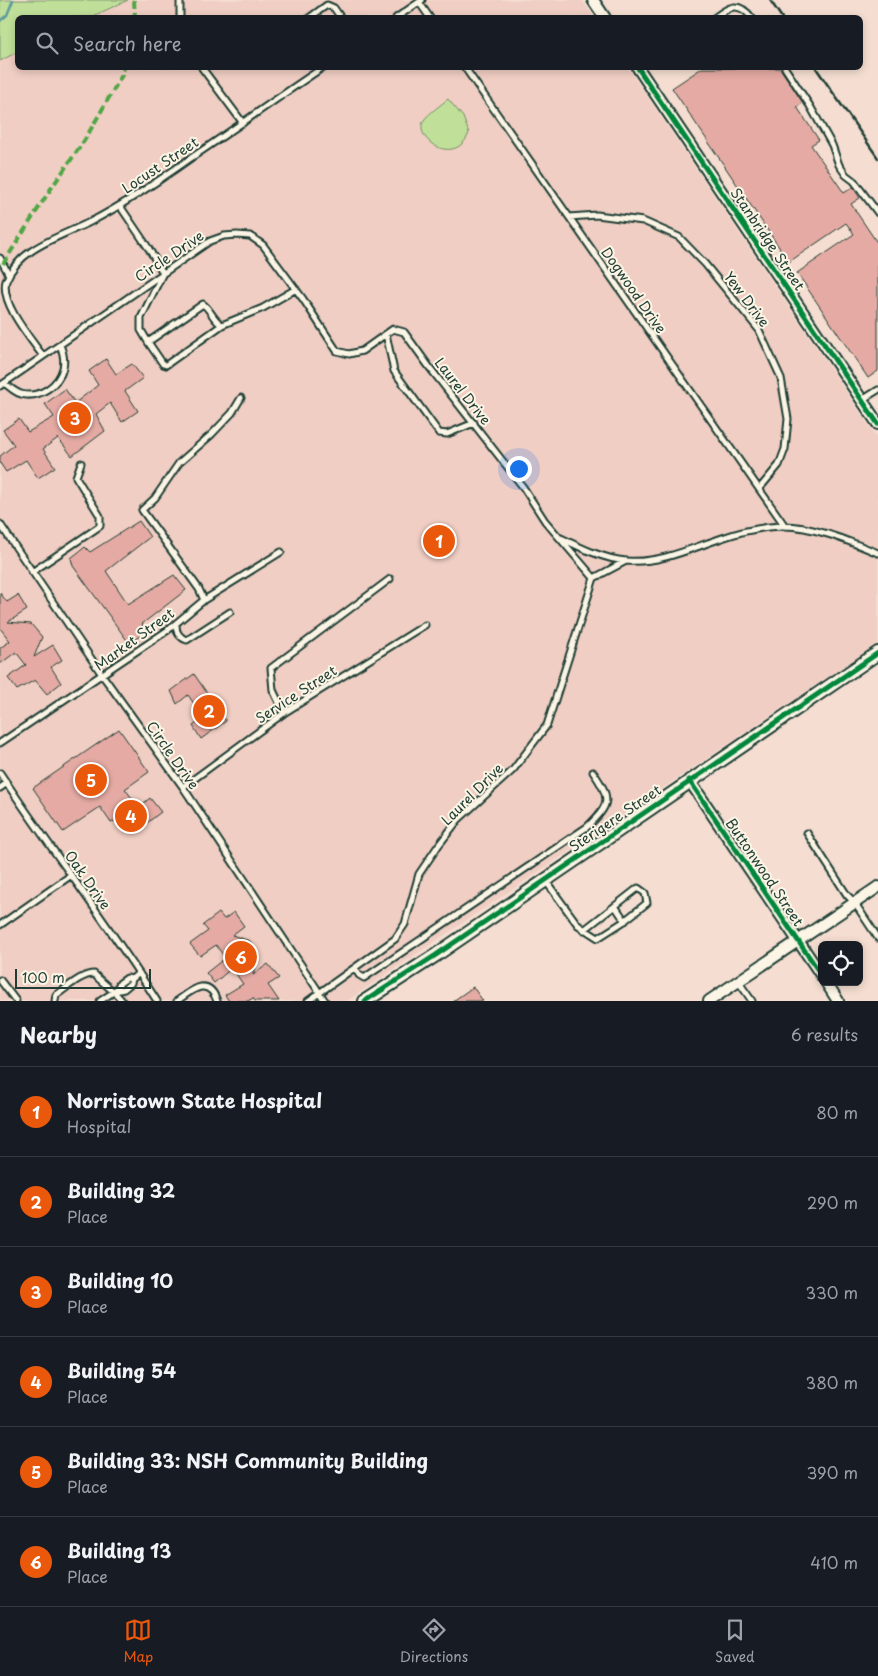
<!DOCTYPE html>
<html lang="en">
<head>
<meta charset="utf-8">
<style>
  :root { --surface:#171b24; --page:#242831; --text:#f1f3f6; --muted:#9ea1a6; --line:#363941; --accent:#ea580c }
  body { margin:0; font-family:"Playpen Sans",sans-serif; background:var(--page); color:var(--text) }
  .controls { position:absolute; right:15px; bottom:15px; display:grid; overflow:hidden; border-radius:8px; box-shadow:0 2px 8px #0003 }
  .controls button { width:45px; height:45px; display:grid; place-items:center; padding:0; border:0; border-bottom:1px solid var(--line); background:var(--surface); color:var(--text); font:25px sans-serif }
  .scale { position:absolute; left:15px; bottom:12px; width:136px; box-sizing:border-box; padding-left:5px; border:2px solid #1f3d34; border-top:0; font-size:14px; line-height:18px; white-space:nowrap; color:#1f3d34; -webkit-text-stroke:4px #fcf5e5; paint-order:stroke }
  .you { position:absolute; left:518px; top:468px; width:18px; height:18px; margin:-12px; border:4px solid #fff; border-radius:50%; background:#1a73e8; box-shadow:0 0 0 8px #1a73e833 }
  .badge { display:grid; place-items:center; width:32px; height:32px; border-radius:50%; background:var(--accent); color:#fff; font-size:16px; font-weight:700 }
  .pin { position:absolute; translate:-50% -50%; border:2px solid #fff; box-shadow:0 1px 5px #0006 }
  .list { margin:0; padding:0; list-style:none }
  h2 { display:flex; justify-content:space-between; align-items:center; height:65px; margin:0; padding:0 20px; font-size:21px }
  h2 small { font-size:16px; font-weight:400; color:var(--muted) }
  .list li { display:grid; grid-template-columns:32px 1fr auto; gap:15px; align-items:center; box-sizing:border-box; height:90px; padding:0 20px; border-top:1px solid var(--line) }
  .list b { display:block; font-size:19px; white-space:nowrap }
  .list p { margin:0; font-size:16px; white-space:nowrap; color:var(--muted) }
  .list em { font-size:16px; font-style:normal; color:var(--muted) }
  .icon { flex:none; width:28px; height:28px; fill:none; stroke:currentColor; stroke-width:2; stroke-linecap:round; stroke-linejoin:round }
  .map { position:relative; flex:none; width:878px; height:1001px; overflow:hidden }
  .search { position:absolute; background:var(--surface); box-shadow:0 2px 8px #0003; left:15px; right:15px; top:15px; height:55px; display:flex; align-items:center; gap:12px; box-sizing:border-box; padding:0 18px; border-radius:8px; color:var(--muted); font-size:19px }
  .sheet { height:605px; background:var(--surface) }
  nav { display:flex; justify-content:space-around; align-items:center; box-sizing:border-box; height:70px; border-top:1px solid var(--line); background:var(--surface); font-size:14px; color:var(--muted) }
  nav a { display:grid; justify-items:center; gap:2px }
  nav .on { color:var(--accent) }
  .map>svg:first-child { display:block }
  .built { fill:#f0cec3 }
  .green { fill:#c0e099; stroke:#708e66 }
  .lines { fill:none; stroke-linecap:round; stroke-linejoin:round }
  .stream { stroke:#5f9b9c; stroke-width:2.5 }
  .building { fill:#e4aaa3; stroke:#1f3d34 }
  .service-casing { stroke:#1f3d34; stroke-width:9 }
  .minor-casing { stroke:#1f3d34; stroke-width:14 }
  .tertiary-casing { stroke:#1f3d34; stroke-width:16 }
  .service { stroke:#fcf5e5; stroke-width:5 }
  .minor { stroke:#fcf5e5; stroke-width:10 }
  .tertiary { stroke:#fcf5e5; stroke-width:12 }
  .rail { stroke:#1f3d34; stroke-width:2.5 }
  .quiet { stroke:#4fa644; stroke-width:4; stroke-dasharray:8 4; stroke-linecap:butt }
  .cycleway-casing { stroke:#fcf5e5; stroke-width:8 }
  .cycleway { stroke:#00873e; stroke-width:5 }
  .labels { text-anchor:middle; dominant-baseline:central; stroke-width:4; stroke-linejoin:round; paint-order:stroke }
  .street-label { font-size:14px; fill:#1f3d34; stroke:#fcf5e5 }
</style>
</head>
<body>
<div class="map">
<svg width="878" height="1001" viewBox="0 0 878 1001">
  <rect width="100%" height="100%" fill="#f5ded1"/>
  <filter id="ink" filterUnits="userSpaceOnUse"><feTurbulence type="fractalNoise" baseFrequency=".02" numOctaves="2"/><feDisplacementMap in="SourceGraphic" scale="10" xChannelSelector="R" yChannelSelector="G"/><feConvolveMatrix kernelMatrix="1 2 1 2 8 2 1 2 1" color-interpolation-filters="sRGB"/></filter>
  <g filter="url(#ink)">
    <path class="built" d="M128 0H582L594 17 91 18Z
      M17 52 18 68H628L878 439V643L347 1001H0V61Z"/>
    <path class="green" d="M0 0H128L91 17 18 18 17 52 0 61Z
      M448 99 463 117 469 133C455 168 412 139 424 120 430 112 441 105 448 99Z"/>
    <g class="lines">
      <path class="stream" d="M0 21 7 15 13 0"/>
    </g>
    <path class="building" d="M702 68H780L803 103 797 107 819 140 811 145 844 193 853 187 860 198 851 204 878 244V371L868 378 797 273 854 234 846 223 789 262 672 88Z
      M106 359 116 374 132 364 143 378 125 391 138 411 122 422 110 403 96 414 105 431 72 456 58 438 43 449 55 467 38 478 26 460 6 472 0 463V456L14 445 3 430 19 419 28 432 54 417 45 404 65 389 75 403 98 385 89 371Z
      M139 521 150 537 106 571 128 604 174 575 186 590 142 624 145 633 129 643 73 566 71 558 85 547 90 552Z
      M0 593 7 602 18 595 27 610 8 622 31 624 42 637 34 657 53 645 62 660 51 667 61 683 47 694 35 680 17 690 8 678 26 665 16 652 0 664V648L10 641 0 628Z
      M194 674 226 721 201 739 193 726 204 718 188 695 177 704 171 691Z
      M119 729 149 772 125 789 139 807 150 798 161 812 134 833 125 831 118 819 111 823 100 807 63 832 33 788Z
      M234 912 244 926 232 935 250 941 259 955 253 975 268 964 279 978 268 985 279 1001H255L253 998 248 1001H229L225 995 243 984 232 968 214 983 206 973 225 958 216 945 200 956 190 944 208 931 203 925 219 913 224 919Z
      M473 987 483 1001H453Z"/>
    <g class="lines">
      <defs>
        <path id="service" d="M180 0V18
          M419 2 430 18
          M309 18 327 5 334 8 341 18
          M396 18 422 0
          M714 18C729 7 738 0 752 18
          M202 68 243 123
          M465 68 785 526
          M785 68 810 106 832 145 839 165 846 175 854 181 878 213
          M120 206 149 249 163 273 141 318V330L148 342
          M569 217 597 215 643 221 679 237 705 264 759 330 781 378 788 419 785 449 779 465 759 489
          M0 258 9 275
          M222 325 166 365 163 364 148 342 203 304C211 310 213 320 222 325L263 308 296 289
          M386 334 394 371 439 433 447 434 474 423
          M43 356C30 338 0 303 6 281 19 247 63 236 92 221 125 204 157 182 188 160 233 130 277 98 322 68
          M5 383C9 387 15 392 21 394 39 399 59 385 63 368 65 359 63 352 60 345
          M0 386 210 241 224 236 237 235 250 236 263 245 303 299 337 351 349 354 362 351 393 329 404 332 430 368 523 487 545 521 594 578 547 725 513 770 458 820 438 846 419 874 405 924 395 939 308 1001
          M862 400 878 390
          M0 524 103 676 183 787 325 1001
          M561 538C581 548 604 559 626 561 659 564 692 548 722 538 742 531 762 527 782 526 811 525 851 542 878 553
          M32 572 100 526V516L76 477 81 463
          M594 578 626 561
          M204 600 199 589 142 510 155 498 179 463 212 434 232 413 241 398
          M176 625C176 632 180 638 187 640L230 612
          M284 713 273 690 271 668 390 579
          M0 743 168 630 204 600 281 552
          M0 773C51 850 108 923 157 1001
          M183 787 284 713 425 625
          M0 788 7 783
          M807 833 847 895 854 902 878 938
          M545 880 578 925 598 938 623 922 647 903 645 893 638 888 584 930
          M615 906 625 921
          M0 925 70 876
          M355 968 359 975 364 978 587 827C610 805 612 799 593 772
          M132 979 127 978 120 983 115 991 124 989 131 983 132 979 139 973
          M0 980 16 1001
          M738 981 752 1001
          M55 1001 56 995C67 988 81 974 94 974 103 984 114 990 122 1001
          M100 1001 115 991
          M177 1001C191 991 208 975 217 1001"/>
        <path id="minor" d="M593 0 605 18
          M638 68 878 424
          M689 780 822 976
          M826 982 838 1001
          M709 1001 878 887"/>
        <path id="tertiary" d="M365 1001 436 955 878 653"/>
      </defs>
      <use href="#service" class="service-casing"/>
      <use href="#minor" class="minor-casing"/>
      <use href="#tertiary" class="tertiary-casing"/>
      <use href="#service" class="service"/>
      <use href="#minor" class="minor"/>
      <use href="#tertiary" class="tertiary"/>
      <path class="rail" d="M770 0 782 18
        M816 68 878 158"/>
      <path class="quiet" d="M134 0 135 18
        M3 264 50 190 84 141 122 75 124 68"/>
      <defs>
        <path id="cycleway" d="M638 68 878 424
          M689 780 822 976
          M365 1001 436 955 878 653"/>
      </defs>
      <use href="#cycleway" class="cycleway-casing"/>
      <use href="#cycleway" class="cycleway"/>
    </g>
  </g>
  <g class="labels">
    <g class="street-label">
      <text transform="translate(160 165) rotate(-34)">Locust Street</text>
      <text transform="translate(768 239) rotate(56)">Stanbridge Street</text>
      <text transform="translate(169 256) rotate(-34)">Circle Drive</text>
      <text transform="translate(634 290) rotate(55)">Dogwood Drive</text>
      <text transform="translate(747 299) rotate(53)">Yew Drive</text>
      <text transform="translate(463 391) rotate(52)">Laurel Drive</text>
      <text transform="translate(134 639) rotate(-36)">Market Street</text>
      <text transform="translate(296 694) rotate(-33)">Service Street</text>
      <text transform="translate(173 755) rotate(55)">Circle Drive</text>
      <text transform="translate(472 794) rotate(-45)">Laurel Drive</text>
      <text transform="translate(615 818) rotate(-34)">Sterigere Street</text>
      <text transform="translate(765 872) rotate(56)">Buttonwood Street</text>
      <text transform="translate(88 880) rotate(55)">Oak Drive</text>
    </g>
  </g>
</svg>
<div class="controls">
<button><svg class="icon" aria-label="locate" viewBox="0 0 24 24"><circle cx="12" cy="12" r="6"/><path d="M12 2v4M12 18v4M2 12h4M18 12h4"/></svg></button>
</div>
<div class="scale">100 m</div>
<div class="you"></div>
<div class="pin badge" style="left:439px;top:541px">1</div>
<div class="pin badge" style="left:209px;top:711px">2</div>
<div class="pin badge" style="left:75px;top:418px">3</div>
<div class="pin badge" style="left:131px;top:816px">4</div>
<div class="pin badge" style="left:91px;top:780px">5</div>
<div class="pin badge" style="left:241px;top:957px">6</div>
<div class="search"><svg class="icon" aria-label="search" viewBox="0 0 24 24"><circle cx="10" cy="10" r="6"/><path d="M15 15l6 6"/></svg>Search here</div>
</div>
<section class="sheet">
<h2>Nearby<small>6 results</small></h2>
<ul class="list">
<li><span class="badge">1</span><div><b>Norristown State Hospital</b><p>Hospital</p></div><em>80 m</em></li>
<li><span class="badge">2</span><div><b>Building 32</b><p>Place</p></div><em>290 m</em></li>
<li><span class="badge">3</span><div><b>Building 10</b><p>Place</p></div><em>330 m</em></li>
<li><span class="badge">4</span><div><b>Building 54</b><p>Place</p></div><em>380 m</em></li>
<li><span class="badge">5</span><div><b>Building 33: NSH Community Building</b><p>Place</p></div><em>390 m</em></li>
<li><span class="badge">6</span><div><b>Building 13</b><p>Place</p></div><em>410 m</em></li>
</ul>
</section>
<nav>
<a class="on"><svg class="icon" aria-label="map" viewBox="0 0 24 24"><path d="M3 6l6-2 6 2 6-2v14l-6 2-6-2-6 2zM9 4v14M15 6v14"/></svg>Map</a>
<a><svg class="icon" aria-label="directions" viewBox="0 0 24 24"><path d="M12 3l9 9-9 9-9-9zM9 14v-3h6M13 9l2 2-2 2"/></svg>Directions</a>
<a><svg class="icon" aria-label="saved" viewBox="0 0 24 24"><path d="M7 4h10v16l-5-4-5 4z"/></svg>Saved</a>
</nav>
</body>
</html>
